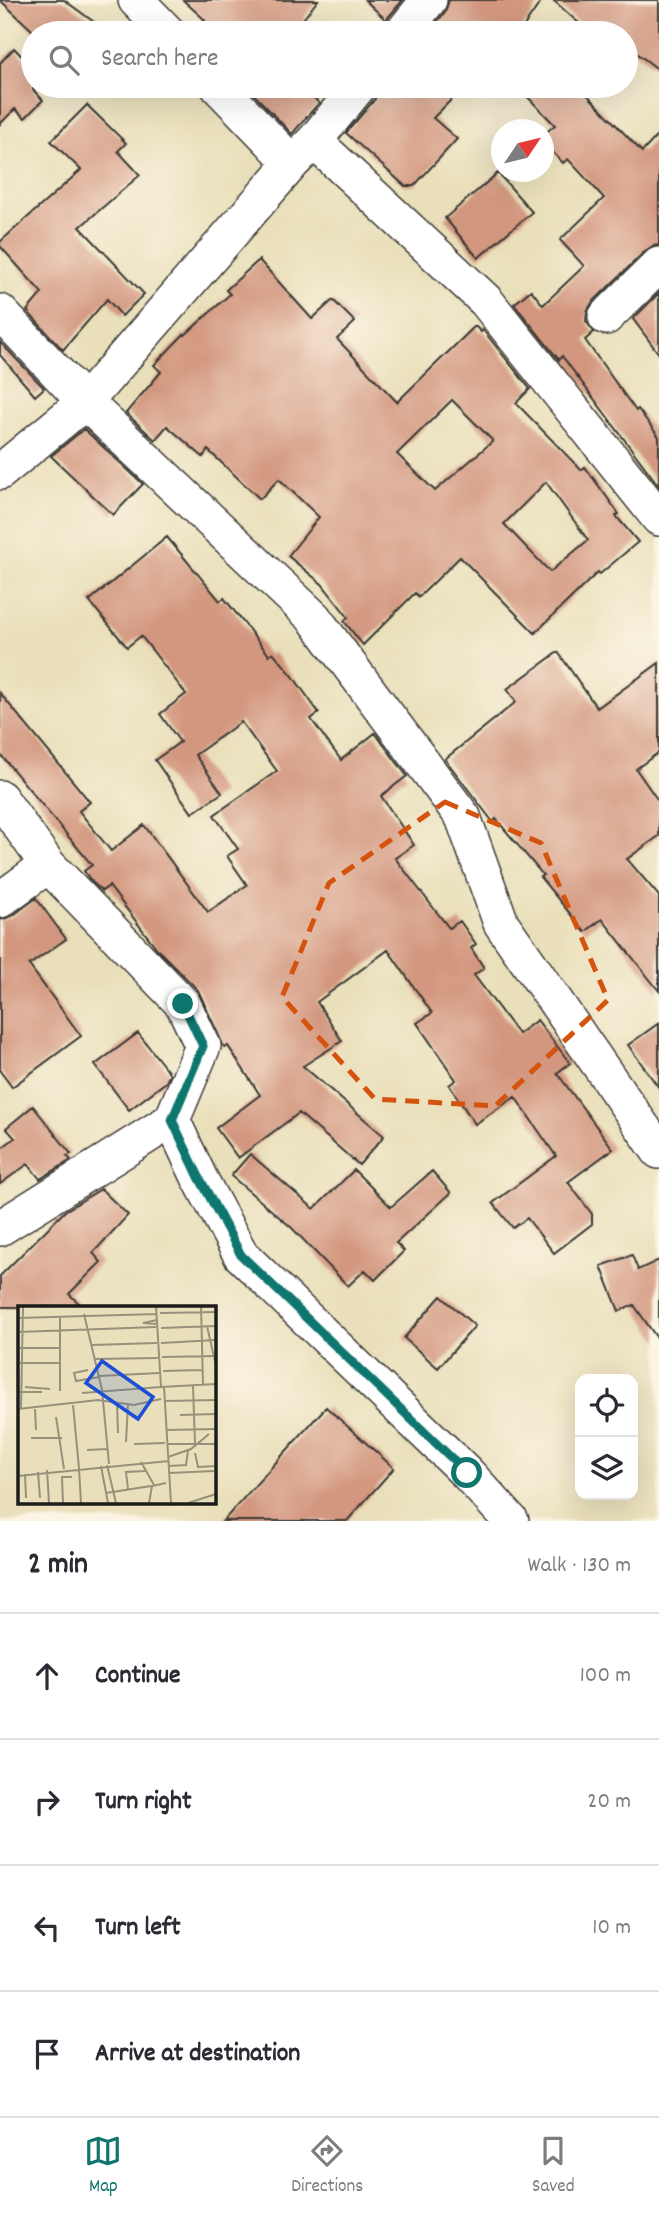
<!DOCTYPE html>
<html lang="en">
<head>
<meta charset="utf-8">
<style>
  :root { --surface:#fff; --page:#f2f2f3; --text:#2b2b33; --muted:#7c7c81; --line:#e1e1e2; --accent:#0f766e }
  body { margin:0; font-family:Dekko,sans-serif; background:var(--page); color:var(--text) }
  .controls { position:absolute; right:21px; bottom:21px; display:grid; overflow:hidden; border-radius:14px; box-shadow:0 7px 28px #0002 }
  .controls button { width:63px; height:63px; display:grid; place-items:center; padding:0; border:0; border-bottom:2px solid var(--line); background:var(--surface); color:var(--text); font:35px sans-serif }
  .compass { position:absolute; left:491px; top:119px; width:63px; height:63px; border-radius:50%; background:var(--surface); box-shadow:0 7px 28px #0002; rotate:55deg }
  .stop { position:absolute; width:21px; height:21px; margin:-16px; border:5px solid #0f766e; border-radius:50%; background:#fff }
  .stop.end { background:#0f766e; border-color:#fff; box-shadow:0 2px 7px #0008 }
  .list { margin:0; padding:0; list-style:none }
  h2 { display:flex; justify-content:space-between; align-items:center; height:91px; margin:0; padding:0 28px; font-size:30px }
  h2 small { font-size:23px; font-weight:400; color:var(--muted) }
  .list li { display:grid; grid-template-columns:46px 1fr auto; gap:21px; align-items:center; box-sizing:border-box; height:126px; padding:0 28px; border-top:2px solid var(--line) }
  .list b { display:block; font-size:26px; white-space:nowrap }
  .list em { font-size:23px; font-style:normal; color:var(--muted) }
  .icon { flex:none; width:38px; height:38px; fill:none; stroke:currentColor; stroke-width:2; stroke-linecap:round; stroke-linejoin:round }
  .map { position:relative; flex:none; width:659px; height:1521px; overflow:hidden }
  .search { position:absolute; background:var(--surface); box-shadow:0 7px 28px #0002; left:21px; right:21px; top:21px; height:77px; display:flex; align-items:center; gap:18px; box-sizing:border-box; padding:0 24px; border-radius:38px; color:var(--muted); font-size:26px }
  .sheet { height:595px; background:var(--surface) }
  nav { display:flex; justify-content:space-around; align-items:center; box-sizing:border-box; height:98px; border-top:2px solid var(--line); background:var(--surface); font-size:19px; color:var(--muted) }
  nav a { display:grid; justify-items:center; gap:4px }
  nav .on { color:var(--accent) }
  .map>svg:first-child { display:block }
  .building { fill:#d3977f; fill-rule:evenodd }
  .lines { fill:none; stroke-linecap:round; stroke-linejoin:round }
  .minor-casing { stroke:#3b3934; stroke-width:38 }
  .minor { stroke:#fff; stroke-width:35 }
  .route { stroke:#0f766e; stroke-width:9 }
  .marked { fill:none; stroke:#d4530e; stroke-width:5; stroke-dasharray:14 9; stroke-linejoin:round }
  .inset-road { fill:none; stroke:#97917b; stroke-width:2 }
  .view { fill:#1d4ed8; fill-opacity:0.15; stroke:#1d4ed8; stroke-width:3.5 }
  .inset-edge { fill:none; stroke:#1c1c1c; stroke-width:3.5 }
</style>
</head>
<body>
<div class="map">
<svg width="659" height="1521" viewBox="0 0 659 1521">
  <rect width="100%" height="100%" fill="#fcf5e5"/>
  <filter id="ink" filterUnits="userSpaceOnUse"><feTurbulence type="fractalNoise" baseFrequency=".0143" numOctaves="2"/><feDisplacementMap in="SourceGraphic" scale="14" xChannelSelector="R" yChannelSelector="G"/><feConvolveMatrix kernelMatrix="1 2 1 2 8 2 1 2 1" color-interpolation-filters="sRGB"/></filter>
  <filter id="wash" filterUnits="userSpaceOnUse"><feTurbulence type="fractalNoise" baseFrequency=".00686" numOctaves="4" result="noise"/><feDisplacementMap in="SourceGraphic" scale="28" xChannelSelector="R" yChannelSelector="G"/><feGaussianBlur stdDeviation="1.57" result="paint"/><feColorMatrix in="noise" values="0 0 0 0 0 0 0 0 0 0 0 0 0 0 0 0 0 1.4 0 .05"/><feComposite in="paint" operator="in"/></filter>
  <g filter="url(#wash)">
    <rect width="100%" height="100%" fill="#e9dfba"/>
    <g id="blocks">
      <path class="building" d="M0 0H64L109 33H35Z
        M183 0H318L304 18 321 33H191L205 20Z
        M365 0H403L386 20Z
        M449 0H542L519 33H428L445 12Z
        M553 0H659V70L626 45V33H590Z
        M14 48 33 68V90L43 100 25 118 15 109 0 124V63Z
        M246 86H302L319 103 292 134Z
        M379 86H465L433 118 457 139 414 186H405L346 133 375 99Z
        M517 86H579L642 152 659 134V245L653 246 645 251 592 303 587 311 586 321 594 332 585 340 636 411 638 409 659 437V486L562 356 559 360 514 304 531 290 543 305 584 266 560 240 604 198 568 159 563 163 543 142V135L555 125Z
        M87 105 126 143 118 151 140 175 80 227 144 294 122 316 107 299 63 350 27 311 42 293 0 246V242L81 170 51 141Z
        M498 173 532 212 478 258 445 218Z
        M259 260 312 319 333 300 355 322 337 339 397 402 475 326 481 332 483 330 530 389 516 403 581 470 585 467 619 514 616 516 638 542 600 574 598 572 535 633 460 557 419 597 415 593 363 645 344 621 348 617 322 584 288 556 319 517 279 479 260 499 208 450 203 457 167 426 155 440 126 413 161 372 154 365 184 334 185 335 230 294 226 290ZM452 400 493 441 435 491 397 454ZM546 482 588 540 550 572 504 524Z
        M659 293V354L633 319Z
        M0 342 44 388 35 396 0 355Z
        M84 429 143 484 113 515 51 456Z
        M167 537 220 601 224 598 269 655 273 652 292 675 319 713 311 719 341 760 375 733 407 776 381 796 414 845 395 858 449 928 460 921 476 944 471 948 484 968 474 975 518 1034 537 1020 570 1063 557 1073 613 1149 568 1182 592 1214V1224L554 1253 527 1218 513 1228 493 1203 556 1156 515 1097 475 1124 449 1085 456 1080 417 1023 432 1013 388 950 317 1002 342 1041 303 1066 384 1136 359 1165 299 1113 238 1158 216 1128 260 1095 228 1046 225 1048 223 1045 198 990 158 950 109 886 102 891 92 882 84 871 92 865 0 754V693L90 802 79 811 111 851 144 825 208 912 247 885 227 856 238 849 214 815 277 771 241 722 195 755 222 793 192 813 155 760 180 742 160 714 186 694 141 636 127 647 89 601Z
        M558 652 597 708 659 663V752L636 769 659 802V836L627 859 659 896V991L602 919 585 932 540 877 543 875 496 819 493 822 445 759 516 702 507 689Z
        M36 898 66 939 29 965 81 1036 12 1087 0 1071V920L12 916Z
        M659 1023V1088L628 1045Z
        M138 1033 170 1074 166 1082 129 1110 95 1065Z
        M33 1106 71 1154 67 1156 71 1160 40 1179 28 1164 0 1184V1149L15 1138 6 1128Z
        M250 1154 314 1209 354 1170 391 1207 432 1171 451 1193 396 1243 404 1251 375 1280 365 1270 348 1286 291 1227 231 1176Z
        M101 1189 128 1215 93 1253 101 1262 69 1294 83 1307H0V1276L65 1211Z
        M632 1255 638 1270 659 1260V1341L634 1305 619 1311 601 1266Z
        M441 1296 475 1326 438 1368 404 1338Z
        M326 1407 394 1468 347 1521H223Z"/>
    </g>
  </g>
  <g filter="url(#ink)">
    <use href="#blocks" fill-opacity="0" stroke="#3b3934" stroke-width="2"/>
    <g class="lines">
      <defs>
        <path id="minor" d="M136 0 168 33
          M402 33 429 0
          M218 86 292 163
          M314 141 486 301 659 518
          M0 312 85 402 314 618 463 817 501 923 659 1151
          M606 317 659 265
          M0 472 85 402 292 163 314 141 359 86
          M0 798 48 865 183 1004 203 1046 172 1120 0 1228
          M0 900 48 865
          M172 1120 199 1177 241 1255 467 1473 511 1521"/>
      </defs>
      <use href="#minor" class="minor-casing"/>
      <use href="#minor" class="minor"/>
    </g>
  </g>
  <g class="lines" filter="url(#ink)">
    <path class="route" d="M183 1004 203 1046 172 1120 199 1177 241 1255 467 1473"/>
  </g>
  <path class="marked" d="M445 802 541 843 608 1000 495 1106 375 1099 282 997 329 883Z"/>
  <g transform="translate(18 1306)">
    <rect width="198" height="198" fill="#e9dfba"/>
    <path class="inset-road" d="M138 0 143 81 198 78M183 0 185 78M142 7 198 6M66 8 84 84 91 158M0 12 138 8M42 12V85M138 18 125 17 139 14M189 20 198 60M143 22 198 20M0 26 138 21M143 37 198 34M73 39 139 37M0 42H43M144 51 198 50M76 53 140 52M0 57H42M70 64 56 67 58 75 81 71M145 65 184 64M81 70 141 67M175 80 177 137M7 81 32 83M146 81 153 197M1 86H24M64 87 143 81M147 95 198 94M99 96 100 127M55 99 61 162M0 103 80 94 116 99 143 93M3 103 5 0M17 103 18 124M162 109 198 108M38 111 46 163M149 124 198 123M13 132H44M108 136 110 98M116 138 147 137M150 138H198M69 144 90 143M177 147 180 161 198 160M150 151 173 143 191 128M123 156 136 179M89 159 98 197M83 160 90 197M151 160 168 159 170 145M61 162 63 197M29 164 31 197M20 166 22 192M151 167 196 165M7 168 8 192M0 170 151 155M110 183 108 166 127 165M88 187 133 180M45 197 44 171H54M131 197 134 180 148 177M170 197 198 188"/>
    <path class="view" d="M84 55 135 91 120 113 68 77Z"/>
    <rect width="198" height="198" class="inset-edge"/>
  </g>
</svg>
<div class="controls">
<button><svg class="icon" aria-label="locate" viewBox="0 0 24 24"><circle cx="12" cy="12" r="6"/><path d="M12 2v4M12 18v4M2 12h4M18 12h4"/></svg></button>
<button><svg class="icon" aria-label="layers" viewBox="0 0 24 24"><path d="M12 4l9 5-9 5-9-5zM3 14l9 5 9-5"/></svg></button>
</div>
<svg class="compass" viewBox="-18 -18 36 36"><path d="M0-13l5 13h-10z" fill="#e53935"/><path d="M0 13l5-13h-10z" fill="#7c7c81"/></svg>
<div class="stop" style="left:467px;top:1473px"></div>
<div class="stop end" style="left:183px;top:1004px"></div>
<div class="search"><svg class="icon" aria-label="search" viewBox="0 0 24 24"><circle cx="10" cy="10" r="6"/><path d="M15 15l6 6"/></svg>Search here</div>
</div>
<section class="sheet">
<h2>2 min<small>Walk · 130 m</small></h2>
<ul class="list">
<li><svg class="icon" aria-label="ahead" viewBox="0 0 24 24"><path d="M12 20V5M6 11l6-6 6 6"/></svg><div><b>Continue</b></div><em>100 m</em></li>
<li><svg class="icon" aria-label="right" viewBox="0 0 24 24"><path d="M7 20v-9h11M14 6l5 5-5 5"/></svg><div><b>Turn right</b></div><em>20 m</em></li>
<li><svg class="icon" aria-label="left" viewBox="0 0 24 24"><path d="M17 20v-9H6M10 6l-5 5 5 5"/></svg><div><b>Turn left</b></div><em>10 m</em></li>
<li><svg class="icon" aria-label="arrive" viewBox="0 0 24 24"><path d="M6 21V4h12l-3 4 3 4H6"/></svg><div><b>Arrive at destination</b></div></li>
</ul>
</section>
<nav>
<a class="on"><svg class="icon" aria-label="map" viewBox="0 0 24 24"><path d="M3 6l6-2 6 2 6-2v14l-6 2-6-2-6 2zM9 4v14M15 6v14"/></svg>Map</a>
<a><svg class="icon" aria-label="directions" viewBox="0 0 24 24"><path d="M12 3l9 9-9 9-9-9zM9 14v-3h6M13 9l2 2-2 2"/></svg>Directions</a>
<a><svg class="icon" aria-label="saved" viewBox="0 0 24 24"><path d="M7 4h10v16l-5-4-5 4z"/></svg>Saved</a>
</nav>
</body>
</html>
